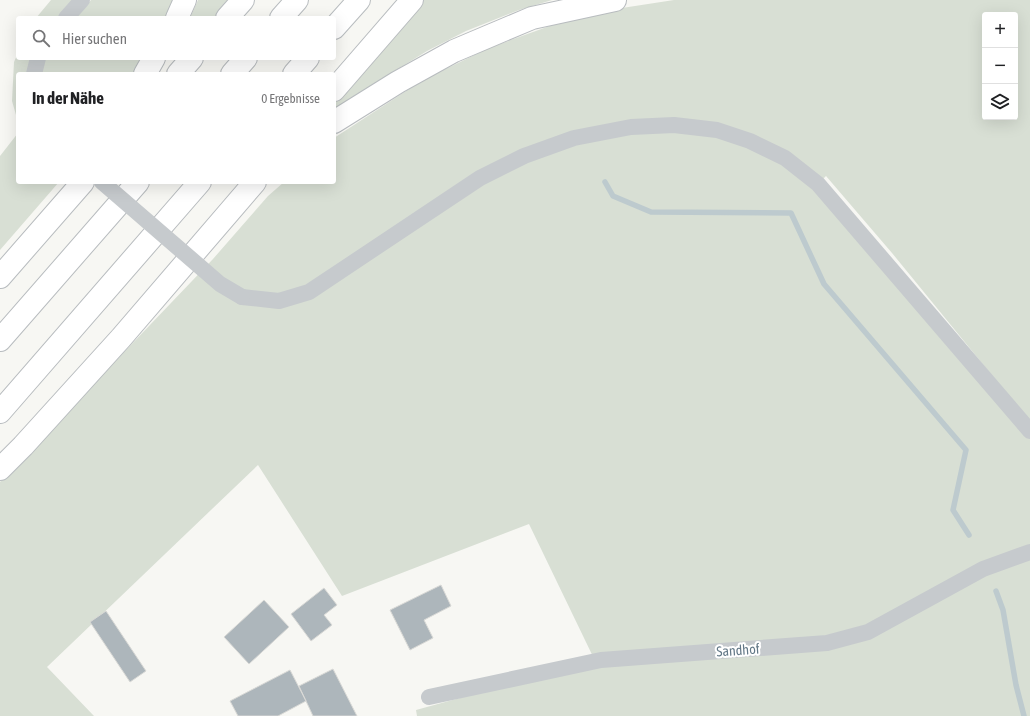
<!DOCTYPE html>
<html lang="de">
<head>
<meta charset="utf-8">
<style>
  :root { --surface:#fff; --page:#f6f6f6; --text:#202124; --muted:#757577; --line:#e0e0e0 }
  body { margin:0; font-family:"Asap Condensed",sans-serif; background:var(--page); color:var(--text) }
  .controls { position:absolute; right:12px; top:12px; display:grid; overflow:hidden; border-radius:4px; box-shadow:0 4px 16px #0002 }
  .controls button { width:36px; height:36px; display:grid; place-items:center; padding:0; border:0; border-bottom:1px solid var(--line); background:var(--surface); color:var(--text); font:20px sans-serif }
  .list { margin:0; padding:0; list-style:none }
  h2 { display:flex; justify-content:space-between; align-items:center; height:52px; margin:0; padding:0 16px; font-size:17px }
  h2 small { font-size:13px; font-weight:400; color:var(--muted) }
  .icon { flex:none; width:22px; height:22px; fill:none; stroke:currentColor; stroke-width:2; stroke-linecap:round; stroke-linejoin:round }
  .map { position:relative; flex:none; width:1030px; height:716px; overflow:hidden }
  .search { position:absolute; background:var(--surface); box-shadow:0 4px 16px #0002; left:16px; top:16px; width:320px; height:44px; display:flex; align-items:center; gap:10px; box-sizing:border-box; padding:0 14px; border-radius:4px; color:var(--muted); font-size:15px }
  .panel { position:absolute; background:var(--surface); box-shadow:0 4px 16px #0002; left:16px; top:72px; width:320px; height:112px; border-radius:4px }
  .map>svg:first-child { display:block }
  .green { fill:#d8dfd4; fill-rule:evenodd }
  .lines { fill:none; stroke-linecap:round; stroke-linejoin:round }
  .stream { stroke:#bdcace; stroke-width:5.5 }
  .building { fill:#adb6bb; stroke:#d9d9d6 }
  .motorway-casing { stroke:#b8bcbf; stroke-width:24 }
  .minor { stroke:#c6cacd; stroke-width:16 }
  .motorway { stroke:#fff; stroke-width:22 }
  .minor-bridge { stroke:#c6cacd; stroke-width:16 }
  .labels { text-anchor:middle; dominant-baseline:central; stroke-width:4; stroke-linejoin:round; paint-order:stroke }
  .street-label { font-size:14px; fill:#637887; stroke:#fff }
</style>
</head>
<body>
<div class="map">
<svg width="1030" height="716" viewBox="0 0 1030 716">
  <rect width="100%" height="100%" fill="#f7f7f3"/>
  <path class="green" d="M51 0H73L57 18H36Z
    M91 0H173L166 18H74Z
    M198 0H231L216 18H190Z
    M422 0H552L519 10 466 31 427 51 349 99 334 109V100Z
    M674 0H1030V422L892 253 826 176 818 184 1030 431V716H417L416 710 515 683 598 667 529 524 342 596 258 465 47 667 94 716H0V482L213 259 268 196 284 182H334V138L423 80 489 48 558 23 622 8ZM985 15H1015V117H985Z
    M18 53V58H32L28 74H18V122L12 101 14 62Z
    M45 58H145L136 74H40Z
    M18 133V182H59L0 250V156Z"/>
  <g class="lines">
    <path class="stream" d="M605 182 613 196 651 212 791 213 824 284 966 450 953 510 969 535
      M996 591 1003 610 1016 685 1024 716"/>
  </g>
  <path class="building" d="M441 585 451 606 424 620 433 638 410 650 390 610Z
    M324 588 337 605 324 615 332 625 311 641 291 614Z
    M264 600 289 627 249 664 224 637Z
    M106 611 146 671 130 682 90 622Z
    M333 669 357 716H313L299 686Z
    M290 670 306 701 278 716H238L230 701Z"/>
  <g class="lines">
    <defs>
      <path id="motorway" d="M177 18 185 0
        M227 18 243 0
        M281 18 297 0
        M334 28 359 0
        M145 74 154 58
        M178 74 192 58
        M232 74 246 58
        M294 74 308 58
        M334 90 412 0
        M334 122 398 82 454 51 532 18 615 0
        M0 277 83 182
        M0 340 138 182
        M0 412 200 182
        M0 469 23 446 121 338 255 182"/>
    </defs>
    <use href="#motorway" class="motorway-casing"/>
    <path class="minor" d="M66 18 82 0
      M34 74 38 58
      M242 297 279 301 309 292 480 178 524 156 574 138 631 127 674 125 717 130 750 141 785 158 818 184 1030 431
      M429 697 601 660 827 643 868 632 983 569 1030 552"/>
    <use href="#motorway" class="motorway"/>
    <path class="minor-bridge" d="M102 182 220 284 242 297"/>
  </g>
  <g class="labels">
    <g class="street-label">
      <text transform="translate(738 650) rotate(-4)">Sandhof</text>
    </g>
  </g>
</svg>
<div class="controls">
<button>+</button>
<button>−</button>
<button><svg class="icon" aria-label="layers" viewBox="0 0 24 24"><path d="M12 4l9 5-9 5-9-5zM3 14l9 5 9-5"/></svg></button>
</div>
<div class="search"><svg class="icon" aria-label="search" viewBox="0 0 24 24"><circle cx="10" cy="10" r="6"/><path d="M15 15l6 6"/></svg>Hier suchen</div>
<section class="panel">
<h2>In der Nähe<small>0 Ergebnisse</small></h2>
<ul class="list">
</ul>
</section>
</div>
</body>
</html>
